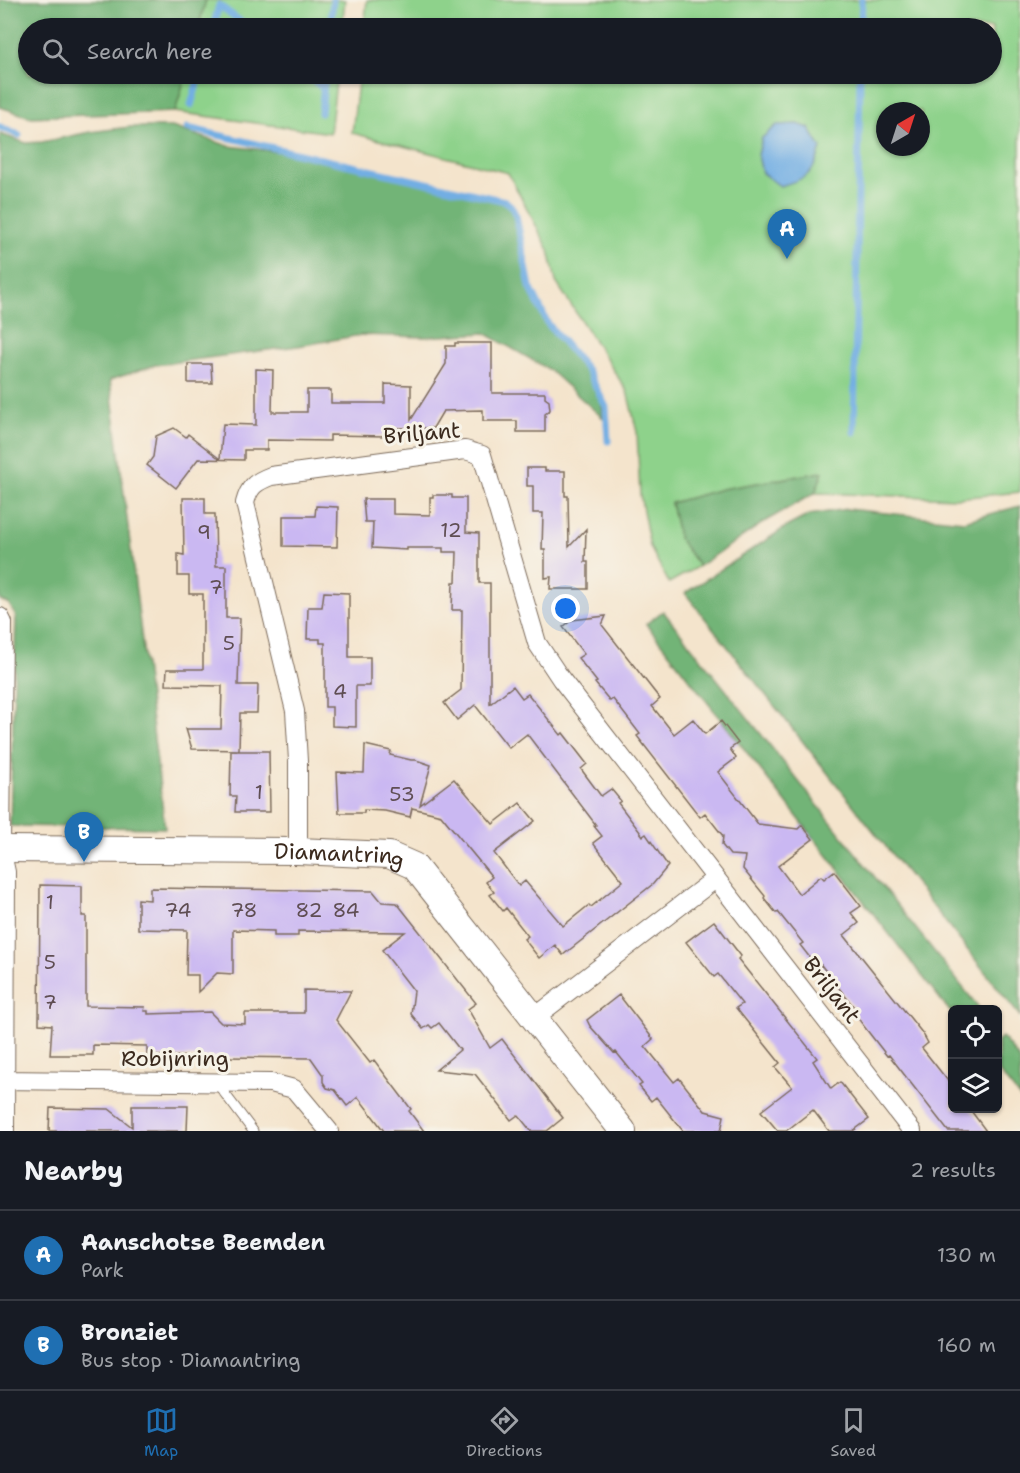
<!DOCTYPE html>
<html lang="en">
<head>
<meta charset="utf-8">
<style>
  :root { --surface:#171b24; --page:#20242c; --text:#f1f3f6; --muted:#9ea1a6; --line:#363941; --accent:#1f6fb2 }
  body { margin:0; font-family:"Shantell Sans",sans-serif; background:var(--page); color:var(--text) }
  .controls { position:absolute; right:18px; bottom:18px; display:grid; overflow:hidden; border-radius:9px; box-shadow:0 2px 4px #0004 }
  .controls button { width:54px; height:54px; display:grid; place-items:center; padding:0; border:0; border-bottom:2px solid var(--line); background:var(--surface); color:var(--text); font:30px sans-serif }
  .compass { position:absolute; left:876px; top:102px; width:54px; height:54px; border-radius:50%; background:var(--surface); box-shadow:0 2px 4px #0004; rotate:39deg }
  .you { position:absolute; left:566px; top:609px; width:21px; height:21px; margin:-15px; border:4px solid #fff; border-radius:50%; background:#1a73e8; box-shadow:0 0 0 9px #1a73e833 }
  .badge { display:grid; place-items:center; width:39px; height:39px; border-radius:50%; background:var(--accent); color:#fff; font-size:20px; font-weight:700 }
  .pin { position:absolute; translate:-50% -50px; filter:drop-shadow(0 2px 3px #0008) }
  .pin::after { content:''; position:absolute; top:32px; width:21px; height:18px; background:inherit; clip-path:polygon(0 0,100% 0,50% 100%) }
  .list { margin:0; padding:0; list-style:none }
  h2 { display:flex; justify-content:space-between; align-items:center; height:78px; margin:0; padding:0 24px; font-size:26px }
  h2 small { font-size:20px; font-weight:400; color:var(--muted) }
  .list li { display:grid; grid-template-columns:39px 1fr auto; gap:18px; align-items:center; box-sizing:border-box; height:90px; padding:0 24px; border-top:2px solid var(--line) }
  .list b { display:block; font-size:22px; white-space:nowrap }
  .list p { margin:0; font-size:20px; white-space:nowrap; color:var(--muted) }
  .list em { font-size:20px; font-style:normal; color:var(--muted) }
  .icon { flex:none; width:33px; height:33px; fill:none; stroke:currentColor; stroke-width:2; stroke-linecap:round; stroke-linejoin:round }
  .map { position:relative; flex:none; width:1020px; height:1131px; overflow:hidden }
  .search { position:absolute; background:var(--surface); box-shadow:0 2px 4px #0004; left:18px; right:18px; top:18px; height:66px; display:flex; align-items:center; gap:15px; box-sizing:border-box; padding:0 21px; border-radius:33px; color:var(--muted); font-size:22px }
  .sheet { height:258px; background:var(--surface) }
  nav { display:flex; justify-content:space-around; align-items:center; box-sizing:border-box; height:84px; border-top:2px solid var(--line); background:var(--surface); font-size:16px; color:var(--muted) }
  nav a { display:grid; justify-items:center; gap:3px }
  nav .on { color:var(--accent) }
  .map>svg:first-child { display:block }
  .green { fill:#8ed28b; stroke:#647e54; stroke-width:1.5; fill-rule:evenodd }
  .forest { fill:#72b477; stroke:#566f4a; stroke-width:1.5 }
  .water { fill:#72aee3; stroke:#566c80; stroke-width:1.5 }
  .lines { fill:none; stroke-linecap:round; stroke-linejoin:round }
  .stream { stroke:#72aee3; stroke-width:7 }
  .building { fill:#cab8f2 }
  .lane-casing { stroke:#7c6b5b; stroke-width:11 }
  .street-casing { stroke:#7c6b5b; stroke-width:20 }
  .secondary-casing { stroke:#7c6b5b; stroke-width:28 }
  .lane { stroke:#fff; stroke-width:9 }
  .street { stroke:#fff; stroke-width:18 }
  .secondary { stroke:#fff; stroke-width:26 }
  .labels { text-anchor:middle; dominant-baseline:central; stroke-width:6; stroke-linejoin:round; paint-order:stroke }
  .number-label { font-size:20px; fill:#5f4e53 }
  .street-label { font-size:22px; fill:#3b2a1e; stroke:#f7f3e8 }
</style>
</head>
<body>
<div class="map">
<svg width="1020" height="1131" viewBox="0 0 1020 1131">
  <rect width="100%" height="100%" fill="#f7f3e8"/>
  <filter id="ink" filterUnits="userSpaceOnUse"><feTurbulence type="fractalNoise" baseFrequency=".0167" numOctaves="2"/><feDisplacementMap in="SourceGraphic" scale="12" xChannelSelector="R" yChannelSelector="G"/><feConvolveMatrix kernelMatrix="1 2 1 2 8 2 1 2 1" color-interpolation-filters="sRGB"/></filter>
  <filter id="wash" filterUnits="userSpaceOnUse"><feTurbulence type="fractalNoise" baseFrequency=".008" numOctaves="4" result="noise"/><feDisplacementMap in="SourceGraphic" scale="24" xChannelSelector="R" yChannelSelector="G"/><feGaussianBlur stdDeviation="1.35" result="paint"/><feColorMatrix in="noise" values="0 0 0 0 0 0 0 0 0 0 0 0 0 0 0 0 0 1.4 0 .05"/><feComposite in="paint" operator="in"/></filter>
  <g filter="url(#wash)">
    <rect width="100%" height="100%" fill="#f4e4cc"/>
    <path class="green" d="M206 0H345L342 28H198Z
      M367 0H1020V492L957 498 815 493 822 472 722 489 671 503 679 539 699 566 669 583 650 547 640 495 637 432 627 391 556 282 549 250 508 173 352 133 359 74H992V28H364ZM885 111H921V147H885Z
      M186 74H337L330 133 175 112Z"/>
    <path class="forest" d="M0 0H206L198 28H28V74H186L175 112 30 117 0 107Z
      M130 127H172L229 146 309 155 504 201 509 205 514 216 520 248 534 292 550 323 588 369 601 397 603 418 548 369 485 333 425 337 361 335 298 346 155 365 110 380 165 828 10 826 16 617 9 604 0 600V134L26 143 42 142 90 132Z
      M823 472 815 493 769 519 699 566 679 539 671 503 722 489Z
      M1020 506V1016L685 593 786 527 809 515 847 509 964 521Z
      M663 611 980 1009 952 1010V1014L646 624Z
      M1002 1037 1020 1060V1098L998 1071V1041Z"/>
    <path class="water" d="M798 124 809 128 821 148C813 176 807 178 780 186L762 173 758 155 762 138 777 125Z"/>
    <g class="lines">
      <path class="stream" d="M213 28 219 5 249 28
        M330 28 333 0
        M861 28 862 0
        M305 74 323 88
        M191 105 200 74
        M321 113 325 74
        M0 127 19 135
        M187 128 505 201 511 206 516 216 530 287 548 324 587 370 606 407 608 441
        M854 432 860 74"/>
    </g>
    <g id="blocks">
      <path class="building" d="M455 343H492V393H545V398L549 401 550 410 545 414V432H517V421H483V410L443 411 433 428H387V436L330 435V441L267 440V450H244V460L198 459 176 488 147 465 153 457 156 436 174 428 186 437 188 434 220 459 223 424 256 425V369L273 370 272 412H307V390H331V403H385V384L411 385V420L446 364V346H455Z
        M188 364H211L212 383H188Z
        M527 468H545V471H565V496H568L569 547 586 529 585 562H588V589H550L551 577 545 578V550H542L543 513H533V486H527Z
        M433 495H452V498H466V532L479 533V583H490V704L513 686 522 698 528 694 561 735 563 733 587 764 581 769 601 796 611 789 621 801 618 803 643 836 646 834 668 866 653 884 563 955 555 945 539 958 524 939 528 936 506 908 503 911 490 895 494 892 486 882 492 877 441 815 412 808 410 817 385 811 364 810V813H339L337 772 364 773 365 745 391 751 390 755 411 760H416L431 765 420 805 454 779 493 824 520 803 535 821 494 853 519 886 525 881 563 926 589 905 591 907 623 881 593 843 602 836 594 826 596 825 527 734 509 748 475 705 457 720 444 703 461 690 462 610H452L453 582H456L457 552H443V548H407V550L372 548 373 522H365L363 499H393V514L430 515V497H433Z
        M183 498H205V514H215L216 566H226V618H240L238 685H258L257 713H240L239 750 192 749 186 729H221L222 686 166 685 167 669H203V594H189V576H178V554L184 555Z
        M316 506 338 507 337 547 283 546V516H315Z
        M324 592 349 593V657H370V686H356V727L332 726V707H325V643H320V639H307L308 607H322Z
        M606 616 602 625 660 699 652 706 674 734 693 719 705 734 721 721 738 743 730 749 736 758 718 772 758 824 798 829 802 825 813 839 778 866 799 894 821 876 824 879 834 871 861 906 851 913 859 923 844 935 923 1034 928 1043 922 1048 952 1086V1108H969L986 1131H948L889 1055 887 1056 866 1029 854 1013 857 1011 821 965 818 968 800 945 803 943 778 912 776 913 764 898 765 896 743 869 745 856 730 855 722 845 723 836 705 813 700 817 637 736 640 734 613 699 610 701 595 683 597 682 578 658 584 654 563 627 572 620Z
        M231 751H269L270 812H235L236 796H230Z
        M40 885 82 886V916H86V1006L145 1007 144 1011H148V1014L210 1012 221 1023 245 1024V1013H304V990L351 991 336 1020 370 1063 374 1060 411 1109 409 1111 424 1131H384L358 1097 347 1106 335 1090 327 1088 323 1082V1075L311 1058 147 1056V1046L93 1045V1055H50L52 1025 39 1024Z
        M150 888 373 891 382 902 397 903 476 1003 468 1009 490 1048 502 1039 563 1118 547 1131H531L518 1115 511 1120 475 1074 436 1070 460 1050 439 1023 432 1028 429 1025 423 1029 411 1014 414 991 382 950 405 932 298 931V936H274V931L233 930V974L217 973 198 992V975H186L187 930 138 929V899L150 900Z
        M714 921 741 956 738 959 817 1058 813 1061 831 1089 840 1082 869 1119 853 1131H829L813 1110 786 1131H778L761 1111 792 1087 775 1067 780 1063 736 1008 742 1004 718 974 714 977 686 942Z
        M619 995 653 1039 645 1046 674 1082 679 1078 705 1111 724 1116 721 1131H683L656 1097 651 1101 639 1086 642 1084 616 1052 614 1053 590 1026 587 1020Z
        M132 1106H188L187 1131H49L50 1108 109 1109 132 1127Z"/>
    </g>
  </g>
  <g filter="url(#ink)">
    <use href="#blocks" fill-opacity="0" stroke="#7c6b5b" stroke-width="1.5"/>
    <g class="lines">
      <defs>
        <path id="lane" d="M216 1082 253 1131"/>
        <path id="street" d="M0 617 3 623 1 849 6 872 5 1131
          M298 851V761L295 711 245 503C249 487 255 482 271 476L465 450 482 455 537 643 561 679 912 1131
          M534 1018 715 879
          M0 1080 271 1083 294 1089 329 1131"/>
        <g id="secondary">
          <path id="s1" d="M0 849 298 851 389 855 414 866 623 1131"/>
        </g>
      </defs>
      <use href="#lane" class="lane-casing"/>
      <use href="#street" class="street-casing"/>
      <use href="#secondary" class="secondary-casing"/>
      <use href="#lane" class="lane"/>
      <use href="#street" class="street"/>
      <use href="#secondary" class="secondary"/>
    </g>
  </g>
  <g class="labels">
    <g class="number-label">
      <text x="451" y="530">12</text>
      <text x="204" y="532">9</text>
      <text x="216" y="587">7</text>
      <text x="229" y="643">5</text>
      <text x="340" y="691">4</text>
      <text x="259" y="792">1</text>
      <text x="402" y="794">53</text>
      <text x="50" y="902">1</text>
      <text x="178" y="910">74</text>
      <text x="244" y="910">78</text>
      <text x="309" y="910">82</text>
      <text x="346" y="910">84</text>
      <text x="50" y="962">5</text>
      <text x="50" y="1002">7</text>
    </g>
    <g class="street-label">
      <text transform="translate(422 433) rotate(-5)">Briljant</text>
      <text stroke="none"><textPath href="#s1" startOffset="340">Diamantring</textPath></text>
      <text transform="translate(832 990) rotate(52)">Briljant</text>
      <text x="175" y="1058">Robijnring</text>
    </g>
  </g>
</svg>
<div class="controls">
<button><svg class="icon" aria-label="locate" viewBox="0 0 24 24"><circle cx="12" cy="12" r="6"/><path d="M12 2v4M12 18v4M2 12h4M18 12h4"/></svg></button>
<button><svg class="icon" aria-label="layers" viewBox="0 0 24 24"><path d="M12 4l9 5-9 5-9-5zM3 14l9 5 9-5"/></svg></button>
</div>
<svg class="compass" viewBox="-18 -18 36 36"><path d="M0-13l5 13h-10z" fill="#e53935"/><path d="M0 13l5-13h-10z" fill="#9ea1a6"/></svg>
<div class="you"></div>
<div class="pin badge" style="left:787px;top:259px">A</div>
<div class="pin badge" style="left:84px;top:862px">B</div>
<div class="search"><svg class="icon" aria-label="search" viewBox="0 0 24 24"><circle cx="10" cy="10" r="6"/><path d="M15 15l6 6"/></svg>Search here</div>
</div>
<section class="sheet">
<h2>Nearby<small>2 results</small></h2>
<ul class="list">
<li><span class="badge">A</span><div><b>Aanschotse Beemden</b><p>Park</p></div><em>130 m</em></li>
<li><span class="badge">B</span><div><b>Bronziet</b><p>Bus stop · Diamantring</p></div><em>160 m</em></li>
</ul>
</section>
<nav>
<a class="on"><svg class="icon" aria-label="map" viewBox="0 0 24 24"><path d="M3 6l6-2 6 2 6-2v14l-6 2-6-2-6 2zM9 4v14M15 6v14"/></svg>Map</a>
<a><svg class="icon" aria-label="directions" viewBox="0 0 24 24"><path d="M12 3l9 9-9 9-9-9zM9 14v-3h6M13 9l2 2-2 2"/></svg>Directions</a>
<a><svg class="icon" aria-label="saved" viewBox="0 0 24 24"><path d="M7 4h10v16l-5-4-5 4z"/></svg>Saved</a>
</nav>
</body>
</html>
